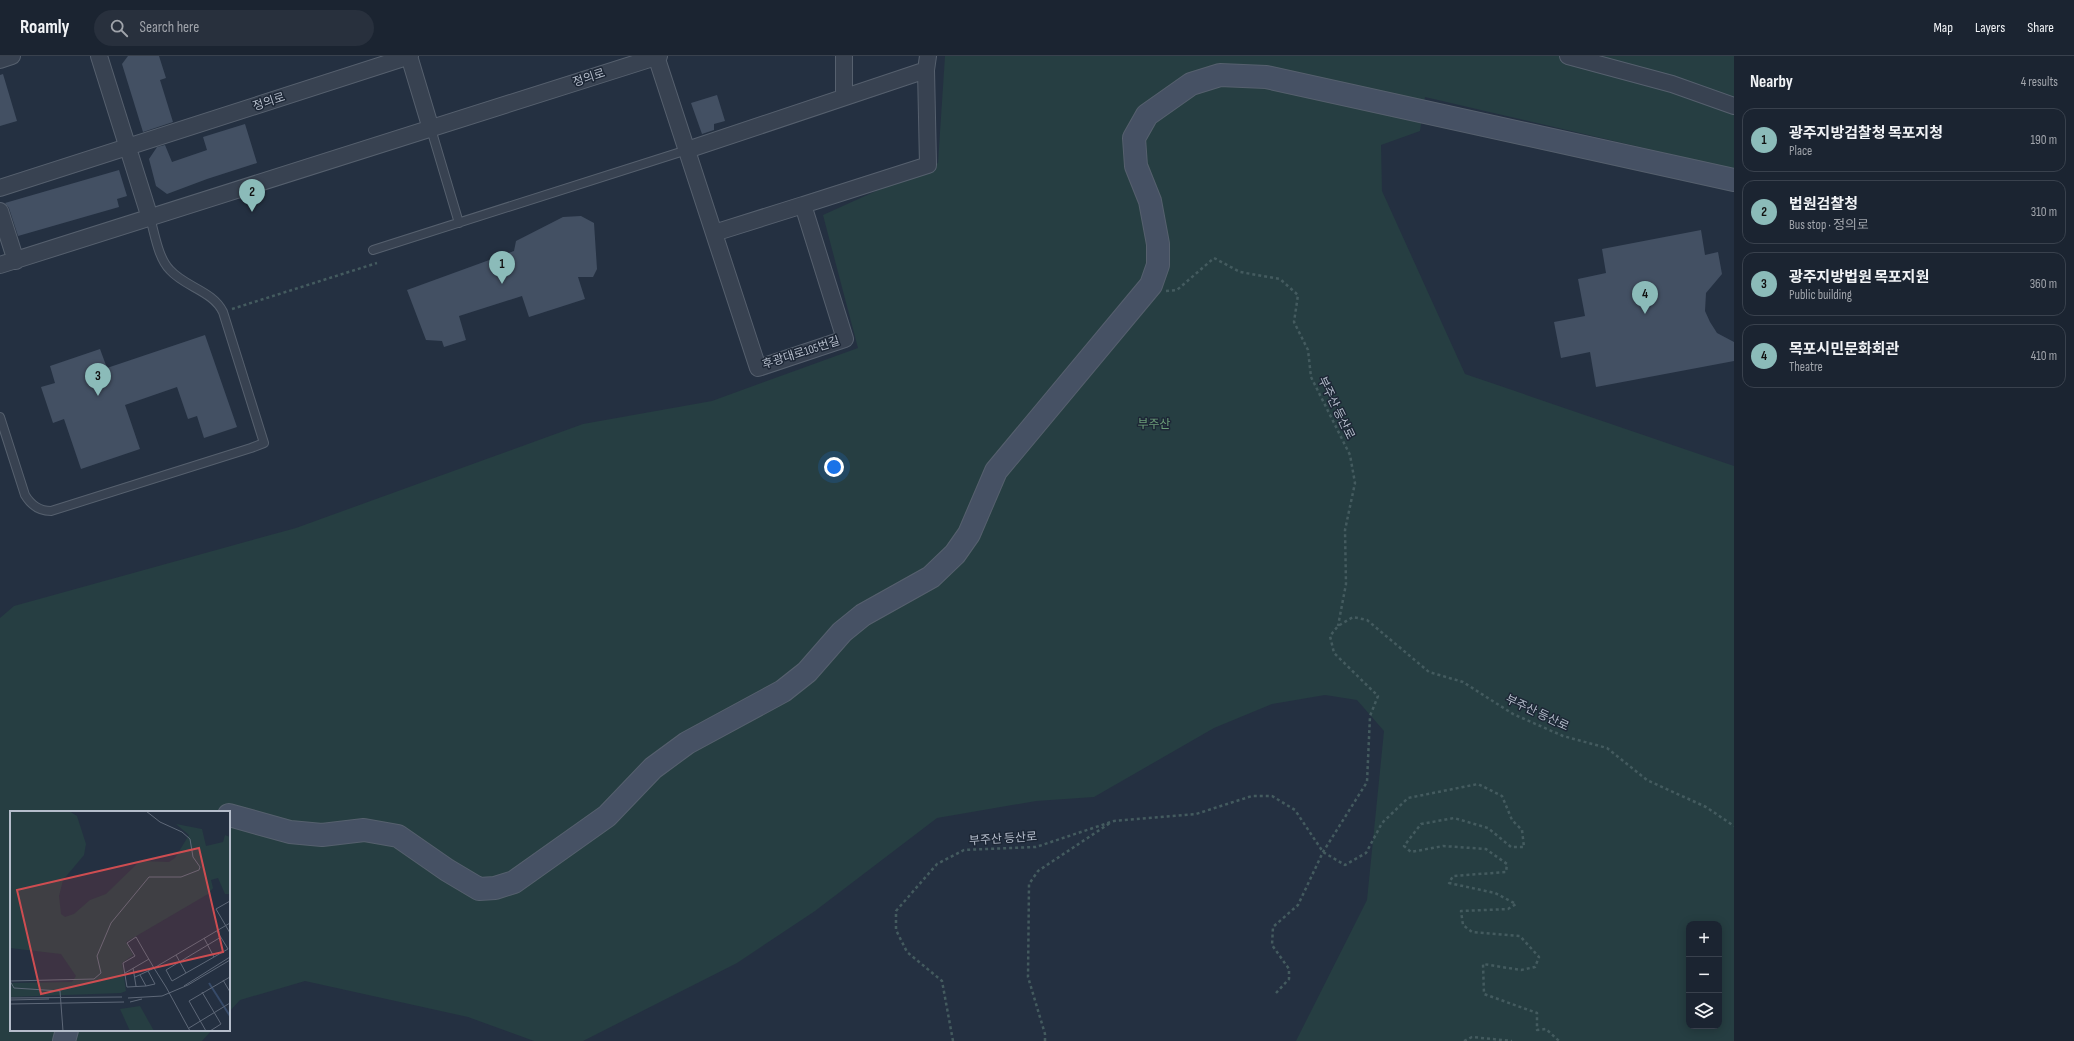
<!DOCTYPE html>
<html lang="en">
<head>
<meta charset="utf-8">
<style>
  :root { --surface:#1b2431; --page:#28303d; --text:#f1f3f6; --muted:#a0a4ab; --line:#39414d; --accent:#8bbbb9 }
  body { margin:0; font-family:"Sofia Sans Condensed","Noto Sans KR",sans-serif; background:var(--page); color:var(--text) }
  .controls { position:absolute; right:12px; bottom:12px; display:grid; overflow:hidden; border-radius:8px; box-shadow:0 2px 10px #0003 }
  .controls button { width:36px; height:36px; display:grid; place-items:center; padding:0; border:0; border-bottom:1px solid var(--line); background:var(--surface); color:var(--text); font:20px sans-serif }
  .you { position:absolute; left:834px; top:411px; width:14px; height:14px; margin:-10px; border:3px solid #fff; border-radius:50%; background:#1a73e8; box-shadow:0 0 0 6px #1a73e833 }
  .badge { display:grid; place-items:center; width:26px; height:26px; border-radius:50%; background:var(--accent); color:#111; font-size:13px; font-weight:700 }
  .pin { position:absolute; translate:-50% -33px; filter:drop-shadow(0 1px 2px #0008) }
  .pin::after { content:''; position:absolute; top:21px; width:14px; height:12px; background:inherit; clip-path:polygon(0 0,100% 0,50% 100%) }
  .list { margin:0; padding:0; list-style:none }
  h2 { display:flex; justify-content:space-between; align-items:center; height:52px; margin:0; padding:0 16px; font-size:17px }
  h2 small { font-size:13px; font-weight:400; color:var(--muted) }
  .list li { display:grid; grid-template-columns:26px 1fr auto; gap:12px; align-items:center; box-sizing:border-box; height:64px; margin:0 8px 8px; padding:0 8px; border:1px solid var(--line); border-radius:12px }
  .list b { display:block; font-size:15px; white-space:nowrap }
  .list p { margin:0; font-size:13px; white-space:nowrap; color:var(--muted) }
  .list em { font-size:13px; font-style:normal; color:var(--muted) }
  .icon { flex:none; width:22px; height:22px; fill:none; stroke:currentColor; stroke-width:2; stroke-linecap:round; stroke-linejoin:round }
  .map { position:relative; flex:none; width:1734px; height:985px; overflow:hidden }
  header { display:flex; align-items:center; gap:24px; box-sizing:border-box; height:56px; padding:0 20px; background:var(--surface); border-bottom:1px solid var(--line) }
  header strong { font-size:19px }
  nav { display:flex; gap:22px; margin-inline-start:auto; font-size:14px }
  .search { width:280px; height:36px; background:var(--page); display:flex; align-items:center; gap:10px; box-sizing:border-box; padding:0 14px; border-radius:22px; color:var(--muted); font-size:15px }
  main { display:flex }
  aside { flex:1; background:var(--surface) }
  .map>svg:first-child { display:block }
  .green { fill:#263e42; fill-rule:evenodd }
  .building { fill:#435063 }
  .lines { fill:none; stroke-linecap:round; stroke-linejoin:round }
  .lane-casing { stroke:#56606e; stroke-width:10 }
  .street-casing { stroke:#56606e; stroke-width:18 }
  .secondary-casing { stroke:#56606e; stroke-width:24 }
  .path { stroke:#445b5f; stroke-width:2.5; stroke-dasharray:3 3; stroke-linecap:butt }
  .lane { stroke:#384251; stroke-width:8 }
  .street { stroke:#384251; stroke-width:16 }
  .secondary { stroke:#465164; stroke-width:22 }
  .labels { text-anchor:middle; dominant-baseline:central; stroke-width:3; stroke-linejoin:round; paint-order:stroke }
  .street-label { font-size:12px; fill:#b5bdcb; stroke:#1d2736 }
  .park-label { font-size:12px; fill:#6b9d78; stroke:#1d2736 }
  .inset-river { fill:none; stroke:#374b69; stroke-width:2 }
  .inset-road { fill:none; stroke:#5e6878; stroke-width:1 }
  .view { fill:#ce4d51; fill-opacity:0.15; stroke:#ce4d51; stroke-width:2 }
  .inset-edge { fill:none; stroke:#b5bdcb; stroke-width:2 }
</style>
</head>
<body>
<header>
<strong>Roamly</strong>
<div class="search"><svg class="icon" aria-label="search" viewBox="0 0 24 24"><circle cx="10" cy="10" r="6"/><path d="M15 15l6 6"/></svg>Search here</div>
<nav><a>Map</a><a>Layers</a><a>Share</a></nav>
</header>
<main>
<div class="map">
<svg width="1734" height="985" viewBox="0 0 1734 985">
  <rect width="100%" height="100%" fill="#243041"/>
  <path class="green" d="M945 0H1734V113L1425 41 1420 75 1381 89 1382 135 1465 318 1734 410V985H1296L1367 844 1384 675 1357 644 1325 639 1272 648 1214 672 1094 741 1036 745 937 762 815 855 737 907 583 985H534L468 961 305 925 240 944 229 956V756H11V974H212L202 985H0V562L14 550 296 472 583 368 712 345 858 292 823 159 938 107ZM1689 868H1719V970H1689Z"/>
  <path class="building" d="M128 0H159L166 22 160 24 173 66 143 76 122 8Z
    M3 18 17 65 0 70V19Z
    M717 39 725 65 714 68V74L702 78 691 47Z
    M245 68 257 107 207 123 167 138 156 130 149 103 157 91 165 89 172 106 207 94 203 81Z
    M119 114 127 140 117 143 119 151 18 180 9 152 5 147Z
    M581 160 594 167 597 213 593 221H578L585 243 529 261 522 240 459 260 466 284 444 291 442 285 426 284 407 234 514 195 516 185 563 161Z
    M1701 174 1705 199 1718 196 1722 218 1706 237 1705 255 1710 266 1717 277 1734 286V305L1596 331 1590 296 1561 302 1554 266 1585 260 1578 223 1606 217 1602 193Z
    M205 279 237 371 204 382 197 360 188 363 177 331 125 349 140 393 81 413 64 363 53 367 41 331 55 327 50 310 100 293 107 312Z"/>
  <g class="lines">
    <defs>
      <path id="lane" d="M431 73 459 167
        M373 194 687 94
        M0 361 25 439C31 449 39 455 51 455L251 392 264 387 223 256C213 235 185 231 170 214 158 202 155 178 150 162"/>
      <path id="street" d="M99 0 150 162
        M409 0 431 73
        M656 0 758 312 845 283 803 149 928 109 926 14 928 0
        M1568 0 1672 28 1734 50
        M0 4 12 0
        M844 41V0
        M687 94 926 14
        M0 132 410 0
        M0 155 16 205
        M714 177 803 149
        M0 209 659 0"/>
      <path id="secondary" d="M229 759 290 776 322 779 364 774 398 780 447 814 479 833 495 832 514 826 607 760 653 712 687 687 783 635 807 616 842 576 863 559 931 521 955 498 969 478 996 415 1151 229 1158 209V188L1150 145 1136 110 1134 82 1147 59 1191 28 1220 19 1266 21 1734 124
        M64 985 67 974"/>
    </defs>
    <use href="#lane" class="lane-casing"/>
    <use href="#street" class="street-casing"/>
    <use href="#secondary" class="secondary-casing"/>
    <path class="path" d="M1166 235 1177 234 1214 202 1240 216 1280 223 1298 239 1294 266 1308 294 1311 321 1350 399 1355 427 1345 474 1346 528 1338 570
      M232 253 377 207
      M1276 937 1289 923V913L1272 889 1273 871 1298 849 1323 796 1367 726 1370 660 1378 640 1334 597 1330 580 1338 570 1353 561 1367 564 1429 616 1463 626 1513 658 1563 680 1607 692 1647 724 1706 751 1734 770
      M953 985 942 925 907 896 896 874V855L937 808 964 794 1036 791 1114 765 1196 758 1252 740H1272L1295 754 1323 796 1345 809 1366 797 1382 767 1408 742 1478 728 1502 740 1512 764 1522 774 1524 791H1511L1488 772 1454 762 1421 768 1404 790 1411 796 1443 790 1486 793 1507 808 1506 816 1453 820 1449 827 1495 837 1516 848 1508 853 1461 855 1463 869 1472 876 1520 880 1539 901 1535 911 1521 914 1483 908 1484 938 1537 957V974L1546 973 1559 985
      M1045 985V978L1028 921 1029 828 1038 815 1110 767
      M1464 985 1472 981 1512 985"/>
    <use href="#lane" class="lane"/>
    <use href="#street" class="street"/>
    <use href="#secondary" class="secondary"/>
  </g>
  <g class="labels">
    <g class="street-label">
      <text transform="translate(589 22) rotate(-18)">정의로</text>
      <text transform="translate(269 46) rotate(-18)">정의로</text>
      <text transform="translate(801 297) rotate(-18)">후광대로105번길</text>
      <text transform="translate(1336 352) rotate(64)">부주산 등산로</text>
      <text transform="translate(1537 657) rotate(25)">부주산 등산로</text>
      <text transform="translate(1003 783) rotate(-4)">부주산 등산로</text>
    </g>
    <g class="park-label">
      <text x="1154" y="368">부주산</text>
    </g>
  </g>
  <g transform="translate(10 755)">
    <rect width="220" height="220" fill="#243041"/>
    <path d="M0 0H59L67 5 76 33 74 44 53 69 49 85 51 103 55 106 64 103 80 89 96 83 130 50 159 51 165 47 179 24 166 13 192 18 196 35 213 31 215 24 220 26V83H215L208 67 201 69 203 77 198 83 116 131 123 144 112 152 116 180 111 182 0 186V172L62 171 66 165 51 143 0 137ZM130 195 144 220H120L110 198Z" fill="#263e42"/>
    <path class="inset-river" d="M199 172 220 205"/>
    <path class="inset-road" d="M220 90 206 98 220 122M207 120 218 138 162 170 156 159 211 126M194 127 204 146M166 144 176 162M123 157 126 175M115 162 139 148M130 164 136 175M125 166 138 160M213 169 220 181M0 170 84 168 91 162 87 145 101 112 139 66H171L189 59 190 56 183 46 180 28 172 21 150 11 136 0M0 170 4 177 50 180 53 220M174 175 220 146M192 181 211 213 200 220M0 187 112 186M118 187 152 185 178 174 220 149M0 189 39 188M120 191 132 188M0 193 114 191M179 217 220 192M180 220 156 176 144 157 134 140 126 126 117 132 125 145 113 152 117 176 136 175 145 173 138 160 144 157 220 112M196 220 179 190 220 166"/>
    <path class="view" d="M189 37 213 141 31 183 7 79Z"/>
    <rect width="220" height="220" class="inset-edge"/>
  </g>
</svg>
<div class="controls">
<button>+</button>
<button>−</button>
<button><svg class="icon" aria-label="layers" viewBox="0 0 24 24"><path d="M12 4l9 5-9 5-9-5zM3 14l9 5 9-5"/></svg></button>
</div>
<div class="you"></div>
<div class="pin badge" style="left:502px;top:228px">1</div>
<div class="pin badge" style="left:252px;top:156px">2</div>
<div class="pin badge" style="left:98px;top:340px">3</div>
<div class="pin badge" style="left:1645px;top:258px">4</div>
</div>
<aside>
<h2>Nearby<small>4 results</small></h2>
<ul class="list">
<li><span class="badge">1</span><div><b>광주지방검찰청 목포지청</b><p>Place</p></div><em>190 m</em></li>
<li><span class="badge">2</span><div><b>법원검찰청</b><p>Bus stop · 정의로</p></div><em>310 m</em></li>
<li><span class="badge">3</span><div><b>광주지방법원 목포지원</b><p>Public building</p></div><em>360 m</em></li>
<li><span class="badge">4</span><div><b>목포시민문화회관</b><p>Theatre</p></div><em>410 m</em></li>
</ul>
</aside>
</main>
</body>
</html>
